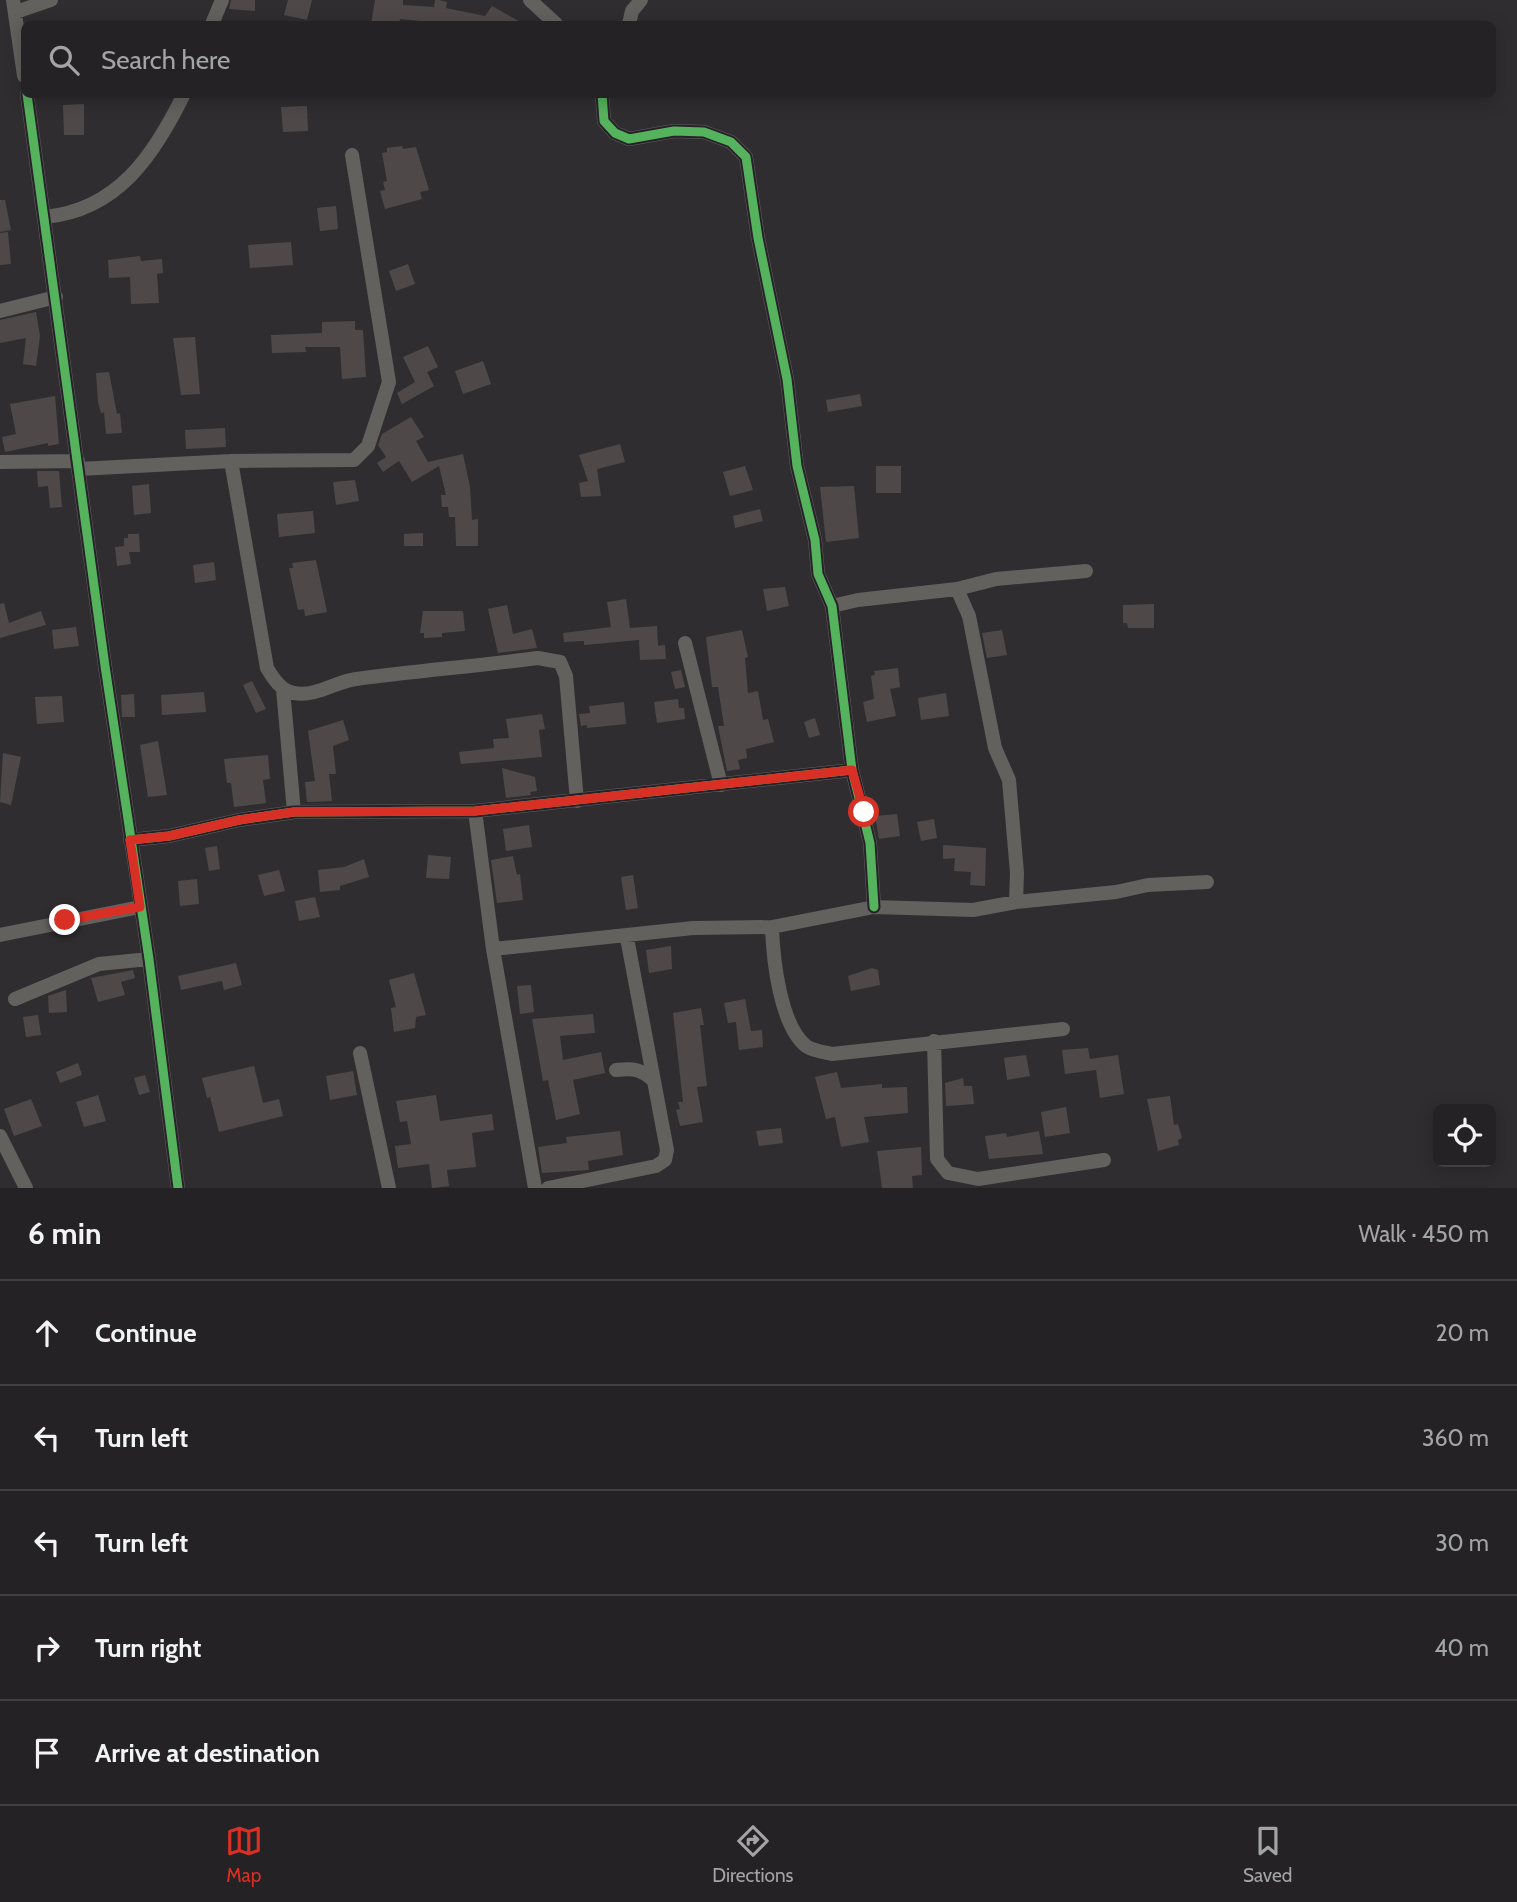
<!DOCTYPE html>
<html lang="en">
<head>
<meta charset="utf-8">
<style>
  :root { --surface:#242225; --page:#2c2a2d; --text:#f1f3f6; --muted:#a3a4a7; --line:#413f42; --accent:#d93025 }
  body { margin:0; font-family:Cabin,sans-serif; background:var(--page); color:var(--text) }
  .controls { position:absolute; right:21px; bottom:21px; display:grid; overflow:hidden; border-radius:10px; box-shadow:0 4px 18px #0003 }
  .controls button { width:63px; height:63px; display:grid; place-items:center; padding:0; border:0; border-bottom:2px solid var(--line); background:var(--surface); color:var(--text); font:35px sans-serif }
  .stop { position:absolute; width:21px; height:21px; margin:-16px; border:5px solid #d93025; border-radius:50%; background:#fff }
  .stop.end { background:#d93025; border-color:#fff; box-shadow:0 2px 7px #0008 }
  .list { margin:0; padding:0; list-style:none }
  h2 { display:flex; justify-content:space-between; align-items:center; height:91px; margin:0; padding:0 28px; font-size:30px }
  h2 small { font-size:23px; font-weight:400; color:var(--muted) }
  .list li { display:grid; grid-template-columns:46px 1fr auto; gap:21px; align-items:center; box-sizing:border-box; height:105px; padding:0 28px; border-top:2px solid var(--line) }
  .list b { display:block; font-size:26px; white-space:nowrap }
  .list em { font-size:23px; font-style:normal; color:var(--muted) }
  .icon { flex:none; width:38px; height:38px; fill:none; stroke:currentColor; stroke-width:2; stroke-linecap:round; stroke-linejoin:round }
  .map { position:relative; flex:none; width:1517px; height:1188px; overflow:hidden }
  .search { position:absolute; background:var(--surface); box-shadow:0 4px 18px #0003; left:21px; right:21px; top:21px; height:77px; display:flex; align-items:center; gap:18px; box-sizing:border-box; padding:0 24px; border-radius:10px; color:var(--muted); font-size:26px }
  .sheet { height:616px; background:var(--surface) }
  nav { display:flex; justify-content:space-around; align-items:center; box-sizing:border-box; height:98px; border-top:2px solid var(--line); background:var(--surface); font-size:19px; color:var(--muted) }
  nav a { display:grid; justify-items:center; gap:4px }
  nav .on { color:var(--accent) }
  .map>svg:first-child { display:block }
  .building { fill:#4e4948 }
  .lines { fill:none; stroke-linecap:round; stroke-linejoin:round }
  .street { stroke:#62615e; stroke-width:14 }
  .cycleway-casing { stroke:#272229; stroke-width:13 }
  .cycleway { stroke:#56b35d; stroke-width:9 }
  .route { stroke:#d93025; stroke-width:9 }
</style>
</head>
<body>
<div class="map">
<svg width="1517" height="1188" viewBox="0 0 1517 1188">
  <rect width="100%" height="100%" fill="#302d31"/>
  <path class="building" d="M231 0H255V11L229 9Z
    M288 0H312L307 20 284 15Z
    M375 0H403V5L434 7 435 0H439L447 2 446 8 485 16 492 6 524 24H453L400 19 399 24H371Z
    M84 104V135H64L63 105Z
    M307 106 308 131 283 132 281 107Z
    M402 146 403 149 416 147 429 190 420 192 422 199 385 209 380 191 385 190 383 182 387 181 382 153 387 152V148Z
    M0 200H5L11 230 0 232Z
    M336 206 338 229 320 231 317 208Z
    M8 232 11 264 0 265V233Z
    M291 242 293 265 250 268 248 245Z
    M140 256 141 261 162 259 163 273 157 274 159 303 131 304 130 277 109 278 108 260Z
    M408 264 415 284 396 291 389 271Z
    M36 312 40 336 36 366 23 364 26 338 0 343V320Z
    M355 321V330H363L366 377 342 379 340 347H305L306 352 272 353 271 335 322 333V322Z
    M195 337 200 394 181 395 173 338Z
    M428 346 438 367 427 372 434 386 402 404 397 393 415 382 403 357Z
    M483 361 491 384 463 394 455 371Z
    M109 372 117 414 120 413 122 433 106 434 104 412 101 413 98 402 96 373Z
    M860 394 862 406 828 412 826 400Z
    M55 396 59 444 48 446V443L5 452 2 437 16 434 10 404Z
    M411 417 424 437 416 441 428 462 463 454 470 487 472 520 478 519V546H456L455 517H449L448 507H442L441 495H446L439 466 412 482 399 461 383 472 377 463 386 457 378 445 382 434Z
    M225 428 226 447 186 449 185 430Z
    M620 444 625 462 597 469 601 496 581 497 579 483 588 481 579 455Z
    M745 466 753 490 730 496 723 472Z
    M876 466H901V493H876Z
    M37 471H59L62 507 50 508 48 486 38 487Z
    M355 480 359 501 336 505 333 482Z
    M149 484 151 513 134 515 132 486Z
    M854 486 859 538 826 542 820 487Z
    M760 509 763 521 735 528 733 516Z
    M313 511 315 533 279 537 277 514Z
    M423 533V546H404V534Z
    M128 534H139L140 552H129L131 564 117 566 115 547 124 546V538H128Z
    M316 560 327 612 305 616 304 609 298 610 289 568H293L292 563Z
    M214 562 216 580 195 583 193 565Z
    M785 587 789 606 767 611 763 589Z
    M626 599 630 628 657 626 658 646 665 645 666 659 640 660 639 640 584 645V641L564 642 563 633 611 627 607 602Z
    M4 603 9 623 41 611 46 625 0 638V604Z
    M1154 604V628H1128L1127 623H1123V605Z
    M507 605 513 634 532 629 537 648 498 653 488 609Z
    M423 611H463L465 631 442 633V637L424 638V633H420Z
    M76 627 79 646 54 649 52 630Z
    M742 630 748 657 745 658 748 693 758 691 763 720 768 719 774 742 746 749 747 758 738 760 740 769 727 771 718 726H724L718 687H712L706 637Z
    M1002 630 1007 655 987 658 982 633Z
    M898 668 900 687 890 689 896 716 867 722 863 702 874 699 871 676 875 675 874 671Z
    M681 670 685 687 675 689 671 672Z
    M252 681 266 709 256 713 243 685Z
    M204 692 206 712 162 715 161 695Z
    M946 693 949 716 921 720 918 698Z
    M134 694 135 717H122L121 695Z
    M62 696 64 722 37 724 35 697Z
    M678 699 679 708H684L685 719 657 723 654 702Z
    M624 702 626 724 587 728V725L581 726 579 714 590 713 589 706Z
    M542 714 545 729 539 730 542 757 461 764 459 752 494 748 493 739 509 738 506 719Z
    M815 718 820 735 809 738 804 722Z
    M343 720 349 740 333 746 336 774H329L332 801 307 802 305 782 315 781 308 731Z
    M158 741 167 795 148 797 140 745Z
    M3 753 21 757 11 805 0 802Z
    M268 755 270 779 263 780 266 803 234 807 231 783H227L224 759Z
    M502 768 535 777 537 791 530 792 531 795 506 798Z
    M897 814 900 836 879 839 875 816Z
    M934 819 937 838 921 841 917 822Z
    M529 825 532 847 506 851 503 829Z
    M943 845 986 848 985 886 970 885 971 872 954 871 955 858 943 859Z
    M217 846 220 869 209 871 205 848Z
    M428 855 451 857 449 879 426 878Z
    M513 856 517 875 520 874 523 900 497 903 491 860Z
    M364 859 369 877 340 886V890L320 892 318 870 344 867Z
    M279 870 285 891 264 896 258 875Z
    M633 875 638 908 626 910 621 877Z
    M197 879 199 904 180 906 178 881Z
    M315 897 320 917 299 921 295 901Z
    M671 946 672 969 649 973 646 950Z
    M236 963 242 985 224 990 222 981 181 990 178 976Z
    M872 968 878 970 880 985 851 991 848 976Z
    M133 970 135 978 121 982 125 995 98 1002 91 978Z
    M414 973 426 1015 416 1017 415 1028 394 1032 391 1008 396 1007 389 980Z
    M531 985 534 1012 520 1014 517 986Z
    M66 990 67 1012 49 1013 48 996Z
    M745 999 751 1031 762 1030 763 1047 739 1050 736 1022 728 1023 724 1003Z
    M701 1008 704 1025H700L707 1086 697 1087 703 1122 680 1126 676 1110 680 1109 678 1102H683L673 1013Z
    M593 1014 595 1033 560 1036 563 1060 601 1052 605 1073 573 1080 580 1114 556 1120 548 1080 543 1081 532 1019Z
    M38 1015 41 1035 26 1037 23 1017Z
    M1088 1048 1090 1059 1118 1055 1124 1094 1100 1098 1096 1070 1065 1074 1062 1050Z
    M1026 1055 1030 1076 1007 1080 1004 1058Z
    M78 1063 82 1075 60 1083 56 1072Z
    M254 1066 263 1103 279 1099 283 1116 219 1132 210 1097 207 1098 202 1078Z
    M353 1071 357 1095 330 1100 326 1076Z
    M837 1072 841 1088 882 1084V1088L907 1087 908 1113 864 1117 869 1142 841 1147 835 1117 826 1119 815 1077Z
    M145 1075 150 1092 139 1095 134 1078Z
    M963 1078 964 1086H972L974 1104 946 1106 945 1083Z
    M98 1095 106 1121 84 1127 76 1102Z
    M436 1095 440 1121 492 1114 494 1130 472 1133 476 1167 447 1170 449 1186 432 1188 429 1164 398 1168 395 1146 411 1144 407 1121 400 1122 396 1101Z
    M1170 1096 1174 1125 1178 1124 1182 1138 1178 1140 1179 1145 1158 1151 1147 1099Z
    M31 1099 42 1126 14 1136 4 1109Z
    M1066 1107 1070 1133 1045 1137 1041 1112Z
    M781 1128 783 1143 759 1146 756 1131Z
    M620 1131 623 1155 588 1161 589 1170 542 1173 538 1147 567 1143 566 1137Z
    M1039 1131 1043 1154 989 1159 985 1136 1006 1133 1007 1137Z
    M921 1147 922 1175 912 1176 913 1188H882L877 1151Z"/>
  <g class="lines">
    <path class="street" d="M13 0 24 76
      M530 0 556 24
      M16 12 51 0
      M212 24 222 0
      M629 24 632 11 641 0
      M27 94 105 666 149 959 178 1188
      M602 94 604 121 615 133 629 139 674 131 704 132 731 142 746 157 758 238 787 379 797 466 815 540 818 574 832 606 852 770 870 843 874 907
      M45 217C118 210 154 155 184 94
      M0 311 56 297
      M231 461 267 668C273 678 281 691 294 693 317 697 334 682 356 679 416 671 477 666 538 658L560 662 566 676 577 801
      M0 462 78 461
      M79 469 231 461 354 460 368 446 389 382 352 155
      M957 589 969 616 995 748 1009 780 1017 873 1016 902
      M832 606 858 600 957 589 996 579 1086 571
      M685 643 721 785
      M283 689 294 812
      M475 811 493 949 535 1188
      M130 840 169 836 239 820 294 812 475 811 852 770
      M772 927C773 959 780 1025 806 1046 813 1051 824 1052 832 1054L1063 1029
      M0 935 140 907
      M493 949 693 928 772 927 874 907 973 910 1016 902 1116 892 1148 885 1207 882
      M15 999 99 964 149 959
      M934 1041 937 1159 948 1173 978 1179 1104 1160
      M360 1053 389 1188
      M616 1070C634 1068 641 1069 654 1081
      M0 1136 26 1188
      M548 1188 656 1166 665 1160 667 1150 627 938"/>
    <defs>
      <path id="cycleway" d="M27 94 105 666 149 959 178 1188
        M602 94 604 121 615 133 629 139 674 131 704 132 731 142 746 157 758 238 787 379 797 466 815 540 818 574 832 606 852 770 870 843 874 907
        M130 840 169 836 239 820 294 812 475 811 852 770"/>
    </defs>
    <use href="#cycleway" class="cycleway-casing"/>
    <use href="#cycleway" class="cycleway"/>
  </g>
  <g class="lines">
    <path class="route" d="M65 920 140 907 130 840 169 836 239 820 294 812 475 811 852 770 864 812"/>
  </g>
</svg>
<div class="controls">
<button><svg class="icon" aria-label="locate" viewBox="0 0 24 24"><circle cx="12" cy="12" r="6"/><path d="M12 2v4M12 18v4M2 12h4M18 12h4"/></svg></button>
</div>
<div class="stop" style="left:864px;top:812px"></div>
<div class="stop end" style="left:65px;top:920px"></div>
<div class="search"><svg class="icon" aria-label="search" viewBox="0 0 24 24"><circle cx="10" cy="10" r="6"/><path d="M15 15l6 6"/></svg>Search here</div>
</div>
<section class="sheet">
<h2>6 min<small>Walk · 450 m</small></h2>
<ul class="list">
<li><svg class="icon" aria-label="ahead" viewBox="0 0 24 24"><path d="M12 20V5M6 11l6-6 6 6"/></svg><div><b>Continue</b></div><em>20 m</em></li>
<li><svg class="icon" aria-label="left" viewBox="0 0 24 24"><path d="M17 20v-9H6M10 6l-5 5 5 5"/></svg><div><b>Turn left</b></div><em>360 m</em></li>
<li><svg class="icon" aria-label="left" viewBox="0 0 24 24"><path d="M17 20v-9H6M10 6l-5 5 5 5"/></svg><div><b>Turn left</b></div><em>30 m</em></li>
<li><svg class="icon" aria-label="right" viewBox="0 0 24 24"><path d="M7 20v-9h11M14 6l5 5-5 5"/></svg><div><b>Turn right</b></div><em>40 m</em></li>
<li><svg class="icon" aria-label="arrive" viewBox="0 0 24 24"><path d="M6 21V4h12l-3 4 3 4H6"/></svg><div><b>Arrive at destination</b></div></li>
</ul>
</section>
<nav>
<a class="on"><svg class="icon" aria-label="map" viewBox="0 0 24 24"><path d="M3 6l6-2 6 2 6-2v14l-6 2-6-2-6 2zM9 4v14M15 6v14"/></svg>Map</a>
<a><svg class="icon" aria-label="directions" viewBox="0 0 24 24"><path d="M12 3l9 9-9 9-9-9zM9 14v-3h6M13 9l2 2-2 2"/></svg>Directions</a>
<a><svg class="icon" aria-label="saved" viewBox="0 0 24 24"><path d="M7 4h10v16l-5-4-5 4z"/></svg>Saved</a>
</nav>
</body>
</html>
